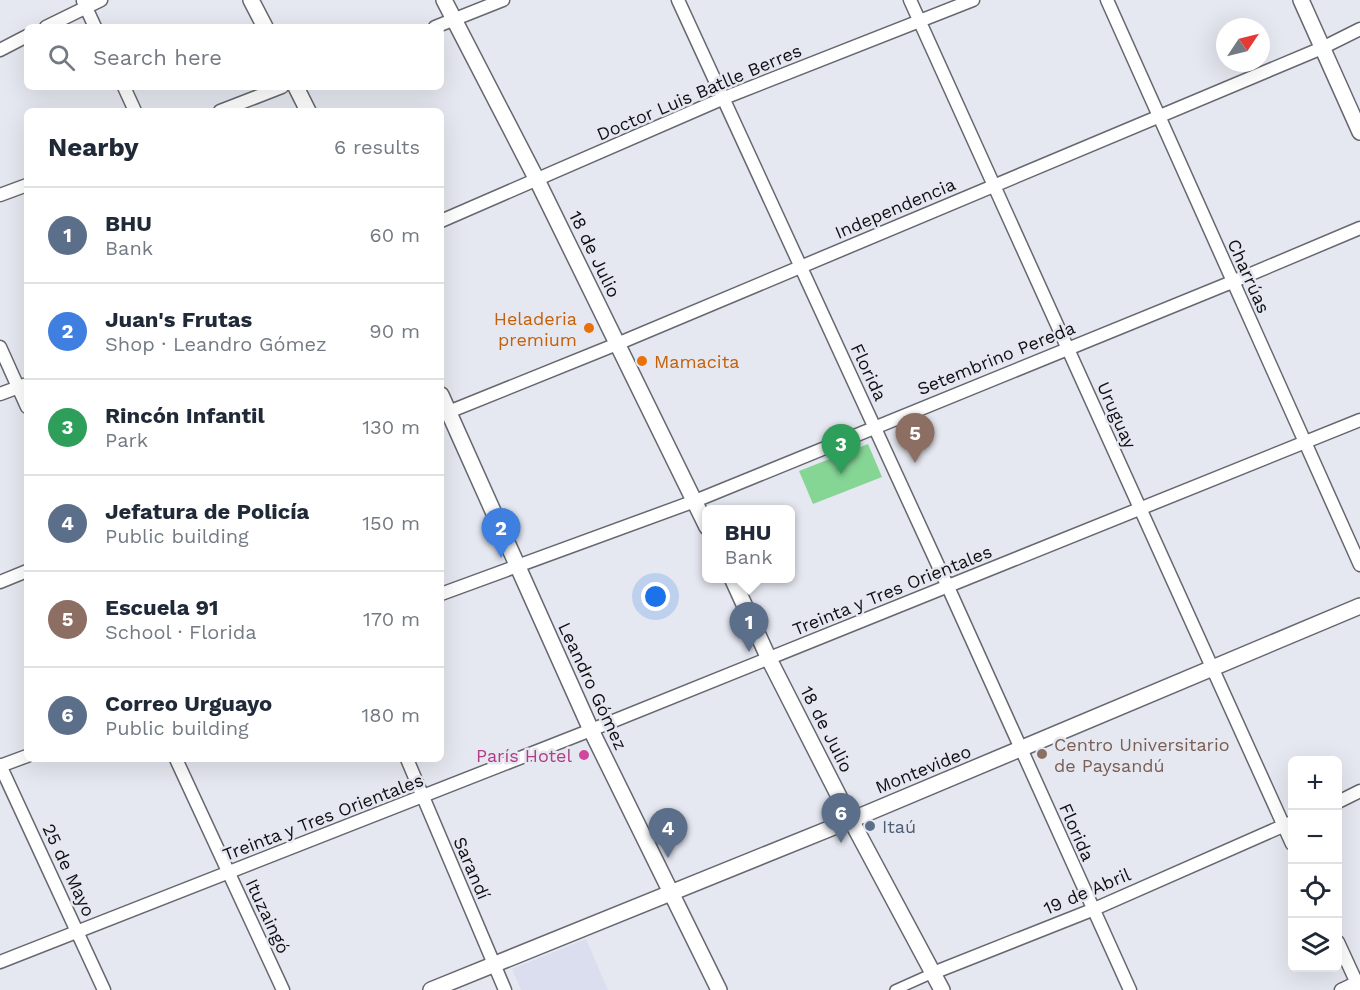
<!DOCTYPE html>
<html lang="en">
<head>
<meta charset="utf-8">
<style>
  :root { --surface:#fff; --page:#f2f2f3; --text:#1f2937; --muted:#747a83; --line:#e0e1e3; --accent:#27644f }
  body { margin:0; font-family:"Work Sans",sans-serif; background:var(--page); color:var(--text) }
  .controls { position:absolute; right:18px; bottom:18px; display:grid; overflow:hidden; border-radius:9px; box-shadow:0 6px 24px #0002 }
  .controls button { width:54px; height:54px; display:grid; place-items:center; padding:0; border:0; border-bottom:2px solid var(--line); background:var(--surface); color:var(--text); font:30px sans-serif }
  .compass { position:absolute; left:1216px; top:18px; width:54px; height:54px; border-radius:50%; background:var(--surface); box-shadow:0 6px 24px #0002; rotate:55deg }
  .you { position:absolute; left:656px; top:597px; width:21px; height:21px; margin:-15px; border:4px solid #fff; border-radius:50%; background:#1a73e8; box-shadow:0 0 0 9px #1a73e833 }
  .badge { display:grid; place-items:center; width:39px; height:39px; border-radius:50%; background:var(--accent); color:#fff; font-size:20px; font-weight:700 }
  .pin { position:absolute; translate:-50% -50px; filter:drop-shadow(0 2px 3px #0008) }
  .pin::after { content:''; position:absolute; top:32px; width:21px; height:18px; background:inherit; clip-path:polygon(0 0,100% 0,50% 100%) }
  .popup { position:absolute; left:702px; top:505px; width:93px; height:78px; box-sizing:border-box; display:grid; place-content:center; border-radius:9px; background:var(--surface); filter:drop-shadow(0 2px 4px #0005); font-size:20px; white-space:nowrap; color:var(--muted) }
  .popup b { font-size:22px; color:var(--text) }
  .popup::after { content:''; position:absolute; left:50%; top:100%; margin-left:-12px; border:12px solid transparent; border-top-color:var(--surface) }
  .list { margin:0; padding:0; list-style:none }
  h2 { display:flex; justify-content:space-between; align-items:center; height:78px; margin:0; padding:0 24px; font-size:26px }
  h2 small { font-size:20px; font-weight:400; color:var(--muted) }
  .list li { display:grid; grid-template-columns:39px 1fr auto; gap:18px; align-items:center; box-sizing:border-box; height:96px; padding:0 24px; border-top:2px solid var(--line) }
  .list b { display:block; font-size:22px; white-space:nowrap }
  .list p { margin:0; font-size:20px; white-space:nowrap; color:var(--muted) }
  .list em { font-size:20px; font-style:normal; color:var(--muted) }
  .icon { flex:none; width:33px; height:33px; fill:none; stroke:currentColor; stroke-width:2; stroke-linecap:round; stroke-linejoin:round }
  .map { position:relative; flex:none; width:1360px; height:990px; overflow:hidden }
  .search { position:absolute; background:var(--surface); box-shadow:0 6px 24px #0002; left:24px; top:24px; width:420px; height:66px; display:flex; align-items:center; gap:15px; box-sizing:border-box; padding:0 21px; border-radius:9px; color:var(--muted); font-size:22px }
  .panel { position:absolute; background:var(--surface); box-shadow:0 6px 24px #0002; left:24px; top:108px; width:420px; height:654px; border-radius:9px }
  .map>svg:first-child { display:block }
  .built { fill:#dbdeee }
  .green { fill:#85d595 }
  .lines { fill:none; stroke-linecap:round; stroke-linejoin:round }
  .pedestrian-casing { stroke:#66686f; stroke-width:12 }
  .minor-casing { stroke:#66686f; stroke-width:15 }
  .tertiary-casing { stroke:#66686f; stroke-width:18 }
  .pedestrian { stroke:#fff; stroke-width:9 }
  .minor { stroke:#fff; stroke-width:12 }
  .tertiary { stroke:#fff; stroke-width:15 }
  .food-dot { fill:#e8710a; stroke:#e6e8f1; stroke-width:2 }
  .education-dot { fill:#8d6e63; stroke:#e6e8f1; stroke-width:2 }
  .hotel-dot { fill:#d1479c; stroke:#e6e8f1; stroke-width:2 }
  .service-dot { fill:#5c6f8a; stroke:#e6e8f1; stroke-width:2 }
  .labels { text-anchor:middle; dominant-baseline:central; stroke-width:5; stroke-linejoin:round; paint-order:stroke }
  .street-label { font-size:18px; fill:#101013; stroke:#e6e8f1 }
  .food-label { font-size:18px; fill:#c56008; stroke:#e6e8f1; text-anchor:end }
  .education-label { font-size:18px; fill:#785e54; stroke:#e6e8f1; text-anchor:start }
  .hotel-label { font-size:18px; fill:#b23c85; stroke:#e6e8f1; text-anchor:end }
  .service-label { font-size:18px; fill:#4e5e75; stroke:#e6e8f1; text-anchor:start }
</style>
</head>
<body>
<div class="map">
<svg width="1360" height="990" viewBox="0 0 1360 990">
  <rect width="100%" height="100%" fill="#e6e8f1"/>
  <path class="built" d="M586 939 608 990H521L512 969Z"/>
  <path class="green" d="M868 444 882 477 813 504 799 471Z"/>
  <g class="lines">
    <defs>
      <path id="pedestrian" d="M895 990 933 973"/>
      <path id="minor" d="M678 0 948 587 1130 990
        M910 0 1292 844
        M1107 0 1360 565
        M83 1 95 27
        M46 27 101 0
        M435 27 503 0
        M0 50 27 36
        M124 87 135 111
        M220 111 282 87
        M0 195 27 185
        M441 221 724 98 973 0
        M0 347 27 407
        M0 394 27 384
        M441 415 617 344 1322 48 1360 29
        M0 582 27 571
        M441 594 695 501 1232 282 1360 228
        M176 759 283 990
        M407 759 505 990
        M0 765 104 990
        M0 766 27 756
        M1338 802 1360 791
        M1338 942 1360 990
        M0 962 591 730 1360 420
        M933 973 1092 910 1292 822
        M1341 990 1360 981"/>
      <path id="tertiary" d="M251 0 265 27
        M444 0 537 180 707 527
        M1301 0 1360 132
        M296 87 308 111
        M441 395 591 730 719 990
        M732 578 769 659 851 820 942 990
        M431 990 851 820 1360 606"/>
    </defs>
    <use href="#pedestrian" class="pedestrian-casing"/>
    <use href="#minor" class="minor-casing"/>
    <use href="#tertiary" class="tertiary-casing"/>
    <use href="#pedestrian" class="pedestrian"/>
    <use href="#minor" class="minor"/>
    <use href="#tertiary" class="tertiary"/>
  </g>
  <g class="food-dot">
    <circle cx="589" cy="328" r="6"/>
    <circle cx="642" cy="361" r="6"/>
  </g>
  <circle class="education-dot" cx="1042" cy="754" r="6"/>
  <circle class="hotel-dot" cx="584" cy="755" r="6"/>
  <circle class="service-dot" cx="870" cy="826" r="6"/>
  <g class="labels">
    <g class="street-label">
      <text transform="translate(699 92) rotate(-23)">Doctor Luis Batlle Berres</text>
      <text transform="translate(895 208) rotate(-23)">Independencia</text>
      <text transform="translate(595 254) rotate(64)">18 de Julio</text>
      <text transform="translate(1249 276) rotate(66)">Charrúas</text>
      <text transform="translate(996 358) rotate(-22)">Setembrino Pereda</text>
      <text transform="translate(869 372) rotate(65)">Florida</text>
      <text transform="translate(1117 415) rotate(66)">Uruguay</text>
      <text transform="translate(892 590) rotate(-22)">Treinta y Tres Orientales</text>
      <text transform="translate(593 686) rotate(65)">Leandro Gómez</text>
      <text transform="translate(827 729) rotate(63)">18 de Julio</text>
      <text transform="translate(923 769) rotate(-22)">Montevideo</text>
      <text transform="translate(323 817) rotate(-21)">Treinta y Tres Orientales</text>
      <text transform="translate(1077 832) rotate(66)">Florida</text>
      <text transform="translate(472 868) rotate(67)">Sarandí</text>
      <text transform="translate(69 870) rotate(65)">25 de Mayo</text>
      <text transform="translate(1087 891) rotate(-23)">19 de Abril</text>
      <text transform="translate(268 916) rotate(65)">Ituzaingó</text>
    </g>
    <g class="food-label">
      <text x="577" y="318">Heladeria<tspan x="577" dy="21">premium</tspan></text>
      <text x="654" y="361" text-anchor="start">Mamacita</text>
    </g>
    <g class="education-label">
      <text x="1054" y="744">Centro Universitario<tspan x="1054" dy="21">de Paysandú</tspan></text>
    </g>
    <g class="hotel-label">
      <text x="572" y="755">París Hotel</text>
    </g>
    <g class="service-label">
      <text x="882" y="826">Itaú</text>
    </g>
  </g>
</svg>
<div class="controls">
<button>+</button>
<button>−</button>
<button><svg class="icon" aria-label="locate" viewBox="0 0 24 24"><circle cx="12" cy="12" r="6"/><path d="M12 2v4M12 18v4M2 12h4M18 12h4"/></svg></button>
<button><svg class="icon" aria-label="layers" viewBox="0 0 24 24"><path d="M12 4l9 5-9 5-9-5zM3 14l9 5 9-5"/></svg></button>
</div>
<svg class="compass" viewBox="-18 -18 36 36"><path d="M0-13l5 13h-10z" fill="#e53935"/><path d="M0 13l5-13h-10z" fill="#747a83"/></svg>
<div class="you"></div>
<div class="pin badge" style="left:749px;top:652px;background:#5c6f8a">1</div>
<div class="popup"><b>BHU</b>Bank</div>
<div class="pin badge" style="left:501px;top:558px;background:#3f7fe0">2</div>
<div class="pin badge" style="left:841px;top:474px;background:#2e9e5b">3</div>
<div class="pin badge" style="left:668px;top:858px;background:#5c6f8a">4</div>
<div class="pin badge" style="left:915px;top:463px;background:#8d6e63">5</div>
<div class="pin badge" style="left:841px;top:843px;background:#5c6f8a">6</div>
<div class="search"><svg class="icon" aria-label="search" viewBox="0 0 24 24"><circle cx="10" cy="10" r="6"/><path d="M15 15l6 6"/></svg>Search here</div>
<section class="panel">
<h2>Nearby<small>6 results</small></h2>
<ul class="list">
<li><span class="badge" style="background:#5c6f8a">1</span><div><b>BHU</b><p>Bank</p></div><em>60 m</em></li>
<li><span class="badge" style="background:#3f7fe0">2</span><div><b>Juan's Frutas</b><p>Shop · Leandro Gómez</p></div><em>90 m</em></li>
<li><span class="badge" style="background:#2e9e5b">3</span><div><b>Rincón Infantil</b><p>Park</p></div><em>130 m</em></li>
<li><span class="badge" style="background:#5c6f8a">4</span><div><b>Jefatura de Policía</b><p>Public building</p></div><em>150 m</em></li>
<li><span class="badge" style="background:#8d6e63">5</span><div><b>Escuela 91</b><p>School · Florida</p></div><em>170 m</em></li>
<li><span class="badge" style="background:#5c6f8a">6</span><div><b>Correo Urguayo</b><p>Public building</p></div><em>180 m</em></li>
</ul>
</section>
</div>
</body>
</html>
